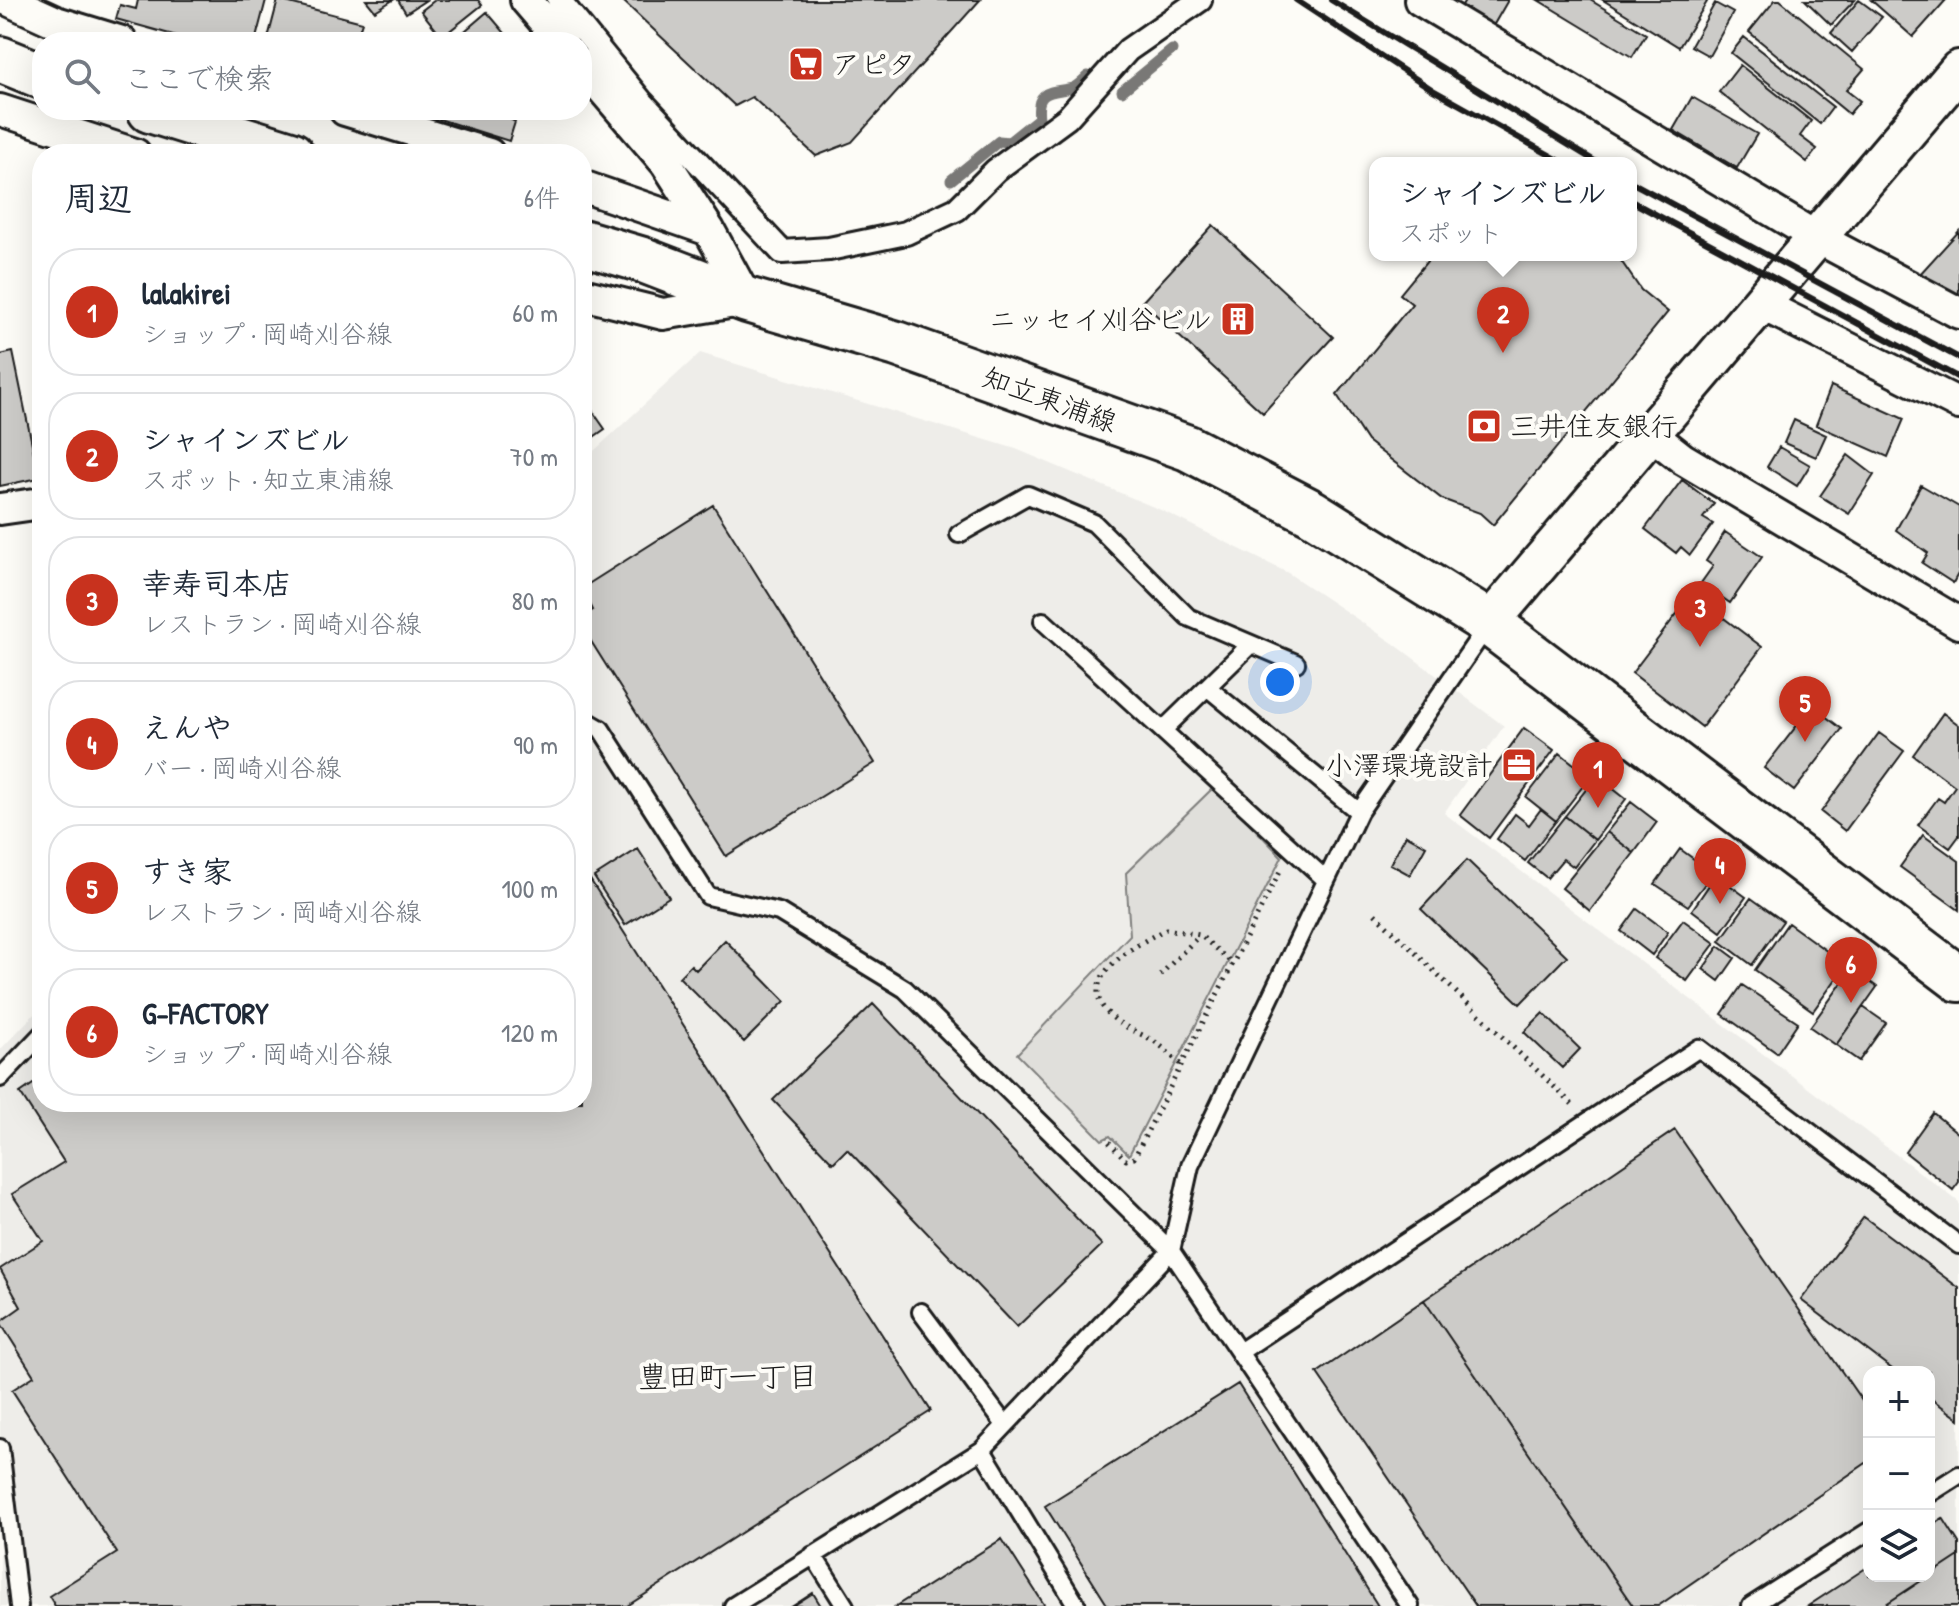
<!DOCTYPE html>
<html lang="ja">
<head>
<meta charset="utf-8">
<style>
  :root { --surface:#fff; --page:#f2f2f3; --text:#1f2937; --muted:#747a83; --line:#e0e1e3; --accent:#c8321e }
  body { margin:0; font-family:"Patrick Hand","Klee One",sans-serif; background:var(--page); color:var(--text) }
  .controls { position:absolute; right:24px; bottom:24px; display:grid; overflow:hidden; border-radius:16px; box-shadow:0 8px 32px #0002 }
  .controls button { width:72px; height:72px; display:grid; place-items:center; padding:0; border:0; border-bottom:2px solid var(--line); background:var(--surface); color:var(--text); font:40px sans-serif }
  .you { position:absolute; left:1280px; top:682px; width:28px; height:28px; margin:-20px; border:6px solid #fff; border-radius:50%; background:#1a73e8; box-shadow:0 0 0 12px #1a73e833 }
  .badge { display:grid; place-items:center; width:52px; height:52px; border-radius:50%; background:var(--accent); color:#fff; font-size:26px; font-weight:700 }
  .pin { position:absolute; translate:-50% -66px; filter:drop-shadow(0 2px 4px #0008) }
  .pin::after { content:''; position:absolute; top:42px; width:28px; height:24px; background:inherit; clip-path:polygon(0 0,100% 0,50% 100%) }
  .popup { position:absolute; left:1369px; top:157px; width:268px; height:104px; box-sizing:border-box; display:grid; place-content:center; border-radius:16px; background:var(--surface); filter:drop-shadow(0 2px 6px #0005); font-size:26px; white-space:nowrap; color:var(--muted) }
  .popup b { font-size:30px; color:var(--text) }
  .popup::after { content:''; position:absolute; left:50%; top:100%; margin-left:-16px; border:16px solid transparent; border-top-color:var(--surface) }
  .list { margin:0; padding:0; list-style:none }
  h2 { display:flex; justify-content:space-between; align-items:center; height:104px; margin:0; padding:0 32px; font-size:34px }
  h2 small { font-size:26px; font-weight:400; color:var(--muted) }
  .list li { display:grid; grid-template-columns:52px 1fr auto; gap:24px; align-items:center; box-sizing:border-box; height:128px; margin:0 16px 16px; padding:0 16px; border:2px solid var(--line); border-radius:32px }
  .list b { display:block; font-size:30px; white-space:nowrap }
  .list p { margin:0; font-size:26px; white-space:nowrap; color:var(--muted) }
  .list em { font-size:26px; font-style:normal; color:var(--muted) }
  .icon { flex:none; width:44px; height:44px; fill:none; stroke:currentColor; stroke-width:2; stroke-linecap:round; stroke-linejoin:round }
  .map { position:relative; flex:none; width:1959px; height:1606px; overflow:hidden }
  .search { position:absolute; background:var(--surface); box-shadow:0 8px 32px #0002; left:32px; top:32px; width:560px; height:88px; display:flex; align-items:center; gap:20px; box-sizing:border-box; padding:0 28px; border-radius:32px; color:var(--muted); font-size:30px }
  .panel { position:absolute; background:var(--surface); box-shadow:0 8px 32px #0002; left:32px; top:144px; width:560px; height:968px; border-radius:32px }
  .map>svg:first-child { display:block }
  .built { fill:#eeede9; fill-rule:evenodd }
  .green { fill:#e0dfdb; stroke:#7e7e7c; stroke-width:2 }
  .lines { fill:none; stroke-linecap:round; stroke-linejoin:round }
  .stream { stroke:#797876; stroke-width:11 }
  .building { fill:#cccbc8; stroke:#1c1c1c; stroke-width:2 }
  .service-casing { stroke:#1c1c1c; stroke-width:22 }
  .pedestrian-casing { stroke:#1c1c1c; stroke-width:28 }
  .minor-casing { stroke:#1c1c1c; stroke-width:36 }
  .tertiary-casing { stroke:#1c1c1c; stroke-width:44 }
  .primary-casing { stroke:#1c1c1c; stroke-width:50 }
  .path { stroke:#1c1c1c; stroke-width:5; stroke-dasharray:2 6; stroke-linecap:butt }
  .service { stroke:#fdfcf7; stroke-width:16 }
  .pedestrian { stroke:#fdfcf7; stroke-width:22 }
  .minor { stroke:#fdfcf7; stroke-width:30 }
  .tertiary { stroke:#fdfcf7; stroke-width:38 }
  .primary { stroke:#fdfcf7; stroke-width:44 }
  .rail { stroke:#1c1c1c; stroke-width:6 }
  .labels { text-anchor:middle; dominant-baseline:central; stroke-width:8; stroke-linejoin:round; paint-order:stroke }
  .poi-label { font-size:28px; fill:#1c1c1c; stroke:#fdfcf7; text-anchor:start }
  .street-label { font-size:28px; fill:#1c1c1c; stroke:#fdfcf7 }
  .neighbourhood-label { font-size:30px; fill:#1c1c1c; stroke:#fdfcf7 }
</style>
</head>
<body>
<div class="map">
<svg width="1959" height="1606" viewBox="0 0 1959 1606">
  <rect width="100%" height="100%" fill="#fdfcf7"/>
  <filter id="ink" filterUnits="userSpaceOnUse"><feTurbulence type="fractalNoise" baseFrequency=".0125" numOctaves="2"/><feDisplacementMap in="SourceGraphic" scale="16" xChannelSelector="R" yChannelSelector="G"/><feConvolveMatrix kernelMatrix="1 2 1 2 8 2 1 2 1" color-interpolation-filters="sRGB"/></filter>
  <g filter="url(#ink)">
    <path class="built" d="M700 353 1016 449 1163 511 1288 573 1393 643 1504 726 1444 813 1959 1202V1606H0V1050L42 1006V1102H582V462ZM1869 1372H1929V1576H1869Z"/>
    <path class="green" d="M1214 787 1282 857 1129 1155 1110 1136 1102 1140 1017 1054 1130 935 1126 873Z"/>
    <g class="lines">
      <path class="stream" d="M1122 91 1172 50
        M951 180 999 141 1009 142 1039 118C1035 88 1053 93 1072 88 1077 87 1084 79 1088 76"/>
    </g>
    <path class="building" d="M138 0H266L255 42H198L116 19 120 5 136 9Z
      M278 0 362 22 359 31 382 38 381 42H267Z
      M366 0H393L375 11Z
      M398 0H426L406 13Z
      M435 0H478L482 5 442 37 421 11Z
      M622 0H980L852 142 816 156 752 97 735 106Z
      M1465 0H1508L1493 26 1461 7Z
      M1538 0H1590L1646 34 1632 57Z
      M1603 0H1705L1707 2 1679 47Z
      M1775 0H1780L1864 69 1846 90 1860 101 1849 114 1749 32Z
      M1805 0H1855L1831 25Z
      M1859 0 1882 17 1852 52 1831 33Z
      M1871 0H1946L1913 37Z
      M1715 3 1733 13 1709 56 1691 46Z
      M487 12 510 39 506 42H452Z
      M1744 37 1833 107 1820 124 1731 53Z
      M1740 65 1811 121 1800 136 1817 149 1807 162 1719 92Z
      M1692 97 1757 134 1737 168 1673 130Z
      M422 110H494L515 122 509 141 420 113Z
      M1213 225 1333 337 1263 413 1142 302Z
      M1959 231V295L1919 275Z
      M1432 255H1617L1641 290 1668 312 1493 525 1480 513 1442 499 1367 441 1337 395 1412 304 1400 294Z
      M13 352 39 478 0 486V355Z
      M1831 386 1904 419 1888 457 1816 425Z
      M582 396 605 429 582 445Z
      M1794 420 1826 435 1816 457 1784 443Z
      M1779 447 1810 465 1797 486 1767 467Z
      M1848 455 1874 475 1849 514 1820 496Z
      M1682 480 1714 504 1703 518 1713 524 1690 555 1681 547 1676 553 1645 529Z
      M1921 485 1959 507V572L1953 583 1922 563 1928 553 1896 530Z
      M713 505 875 763 726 856 582 627V616L593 610 582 588Z
      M1725 532 1762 557 1730 603 1701 583 1713 566 1706 561Z
      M1692 594 1762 647 1702 727 1632 673Z
      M1812 706 1842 729 1794 791 1764 768Z
      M1943 713 1959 725V836L1950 848 1918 825 1938 798 1944 802 1955 786 1913 755Z
      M1524 728 1554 750 1489 838 1460 815Z
      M1879 733 1904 751 1845 831 1821 812Z
      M1560 753 1590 777 1556 821 1526 797Z
      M1597 776 1626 799 1595 840 1565 816Z
      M1631 802 1657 822 1634 853 1607 832Z
      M1541 809 1556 821 1525 861 1497 839 1515 814 1529 825Z
      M1565 816 1595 840 1574 867 1563 859 1547 878 1528 863Z
      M1607 832 1634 853 1590 911 1562 888Z
      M1406 835 1426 846 1410 875 1390 864Z
      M1923 835 1959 861V910L1900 867Z
      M638 849 669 897 625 925 594 877Z
      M1680 849 1713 873 1688 906 1655 884Z
      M1467 860 1567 956 1520 1004 1421 909Z
      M582 867 931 1411 627 1606H55L49 1596 117 1553 12 1390 34 1376 0 1322 21 1307 0 1269 43 1241 12 1194 64 1162 20 1093 42 1078V1102H582Z
      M1716 875 1746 897 1721 932 1692 910Z
      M1751 898 1783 921 1752 965 1720 941Z
      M1637 909 1668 932 1652 955 1621 931Z
      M1683 920 1715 943 1687 981 1655 958Z
      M1788 923 1846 965 1813 1011 1755 970Z
      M725 940 785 1001 744 1042 679 977 691 965 696 970Z
      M1719 946 1735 958 1719 981 1703 969Z
      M1852 969 1877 987 1836 1045 1810 1027Z
      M1742 985 1798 1022 1777 1053 1722 1014Z
      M873 1004 1102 1245 1017 1327 847 1149 833 1163 773 1100Z
      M1863 1007 1886 1023 1859 1061 1836 1045Z
      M1543 1013 1580 1049 1562 1068 1524 1032Z
      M1933 1113 1959 1134V1182L1953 1190 1905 1152Z
      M1675 1130 1869 1411V1461L1658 1606H1633L1424 1300Z
      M1864 1217 1959 1288V1419L1929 1397V1372H1896L1801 1300Z
      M1424 1300 1633 1606H1476L1317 1373Z
      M1238 1384 1378 1606H1108L1045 1506Z
      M1943 1518 1959 1543V1556L1883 1606H1808L1869 1566V1576H1929V1527Z
      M1002 1539 1045 1606H896Z
      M1959 1556V1606H1883Z
      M813 1593 821 1606H793Z"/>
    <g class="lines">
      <defs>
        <path id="service" d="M959 534 1028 495 1094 523 1188 617 1296 663
          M1043 621 1326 880
          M1207 687 1359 812
          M582 718 601 729 708 896 779 912 905 989 1171 1251 1410 1606
          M1163 730 1249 646
          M0 1078 42 1034
          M921 1312 1005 1425
          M1241 1351 1699 1048 1959 1245
          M0 1448 19 1606
          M982 1450 1077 1606
          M1929 1494 1959 1475
          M813 1555 845 1606
          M733 1606 982 1450 1171 1251 1190 1166 1359 812 1488 625
          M1751 1606 1869 1531"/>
        <path id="pedestrian" d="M559 0 641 101 782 252 829 249 906 233 957 209 996 170 1067 118 1128 50 1200 0"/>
        <path id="minor" d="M8 0 56 22 122 42
          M526 0 562 42
          M1420 0 1816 237 1959 313
          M582 65 666 163 709 230 747 300 663 314 582 294
          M0 110 135 154
          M345 110 489 154
          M582 186 709 230
          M1759 303 1959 404
          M1651 434 1683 459 1959 623
          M0 509 42 503"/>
        <path id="tertiary" d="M1489 623 1959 70"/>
        <path id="primary" d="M0 59 42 76
          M150 110 291 154
          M582 242 643 260 747 300 897 344 1188 448 1311 512 1489 623 1959 979"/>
      </defs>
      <use href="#service" class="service-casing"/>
      <use href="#pedestrian" class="pedestrian-casing"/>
      <use href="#minor" class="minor-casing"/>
      <use href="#tertiary" class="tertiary-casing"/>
      <use href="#primary" class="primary-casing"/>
      <path class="path" d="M1375 914 1572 1104
        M1160 975 1199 936
        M1180 1064C1171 1056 1163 1046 1152 1040 1138 1032 1122 1027 1110 1015 1070 978 1140 943 1166 929L1200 935 1233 964
        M1109 1142 1126 1160 1134 1158 1280 871"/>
      <use href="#service" class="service"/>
      <use href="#pedestrian" class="pedestrian"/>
      <use href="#minor" class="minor"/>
      <use href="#tertiary" class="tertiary"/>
      <use href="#primary" class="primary"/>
      <path class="rail" d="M1296 0 1433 90 1564 163
        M1331 0 1598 163
        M1631 182 1959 358
        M1631 201 1959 378"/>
    </g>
  </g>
  <defs>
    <symbol id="supermarket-square" viewBox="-11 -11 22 22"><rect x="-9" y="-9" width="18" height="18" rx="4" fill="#c8321e" stroke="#fdfcf7"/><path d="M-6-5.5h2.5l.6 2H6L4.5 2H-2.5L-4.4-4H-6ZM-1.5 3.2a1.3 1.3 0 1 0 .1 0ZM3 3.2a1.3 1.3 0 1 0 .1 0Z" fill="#fff"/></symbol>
    <symbol id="building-square" viewBox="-11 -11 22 22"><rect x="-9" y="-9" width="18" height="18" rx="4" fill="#c8321e" stroke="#fdfcf7"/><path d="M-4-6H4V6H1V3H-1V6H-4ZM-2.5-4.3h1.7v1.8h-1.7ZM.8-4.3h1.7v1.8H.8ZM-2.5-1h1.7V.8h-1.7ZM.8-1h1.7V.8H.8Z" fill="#fff"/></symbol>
    <symbol id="bank-square" viewBox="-11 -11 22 22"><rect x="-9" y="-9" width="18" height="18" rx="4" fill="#c8321e" stroke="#fdfcf7"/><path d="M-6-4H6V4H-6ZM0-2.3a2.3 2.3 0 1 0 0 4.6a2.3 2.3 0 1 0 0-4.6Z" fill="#fff"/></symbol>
    <symbol id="office-square" viewBox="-11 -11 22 22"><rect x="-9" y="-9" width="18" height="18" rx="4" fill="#c8321e" stroke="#fdfcf7"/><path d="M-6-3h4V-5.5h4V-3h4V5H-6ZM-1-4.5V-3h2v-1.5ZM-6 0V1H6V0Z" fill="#fff"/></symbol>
  </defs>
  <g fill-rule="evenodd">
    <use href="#supermarket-square" x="786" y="44" width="40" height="40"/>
    <use href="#building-square" x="1218" y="299" width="40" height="40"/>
    <use href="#bank-square" x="1464" y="406" width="40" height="40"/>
    <use href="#office-square" x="1499" y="745" width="40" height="40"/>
  </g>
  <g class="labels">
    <g class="poi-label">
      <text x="832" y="64">アピタ</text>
      <text x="1212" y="319" text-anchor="end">ニッセイ刈谷ビル</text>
      <text x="1510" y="426">三井住友銀行</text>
      <text x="1493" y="765" text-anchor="end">小澤環境設計</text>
    </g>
    <g class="street-label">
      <text transform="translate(1050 399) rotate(20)">知立東浦線</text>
    </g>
    <g class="neighbourhood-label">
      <text x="728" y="1376">豊田町一丁目</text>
    </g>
  </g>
</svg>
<div class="controls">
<button>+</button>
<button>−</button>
<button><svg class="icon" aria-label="layers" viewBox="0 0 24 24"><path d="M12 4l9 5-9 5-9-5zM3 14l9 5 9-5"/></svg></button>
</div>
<div class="you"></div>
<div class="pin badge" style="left:1598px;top:808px">1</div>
<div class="pin badge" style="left:1503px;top:353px">2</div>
<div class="popup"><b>シャインズビル</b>スポット</div>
<div class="pin badge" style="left:1700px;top:647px">3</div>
<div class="pin badge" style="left:1720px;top:904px">4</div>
<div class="pin badge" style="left:1805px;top:742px">5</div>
<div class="pin badge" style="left:1851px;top:1003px">6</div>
<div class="search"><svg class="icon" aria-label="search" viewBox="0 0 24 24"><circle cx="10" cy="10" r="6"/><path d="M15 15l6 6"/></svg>ここで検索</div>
<section class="panel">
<h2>周辺<small>6件</small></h2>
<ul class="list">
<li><span class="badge">1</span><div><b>lalakirei</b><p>ショップ · 岡崎刈谷線</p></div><em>60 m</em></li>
<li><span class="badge">2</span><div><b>シャインズビル</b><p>スポット · 知立東浦線</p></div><em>70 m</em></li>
<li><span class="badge">3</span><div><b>幸寿司本店</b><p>レストラン · 岡崎刈谷線</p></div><em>80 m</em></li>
<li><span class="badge">4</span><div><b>えんや</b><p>バー · 岡崎刈谷線</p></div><em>90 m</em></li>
<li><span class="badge">5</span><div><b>すき家</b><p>レストラン · 岡崎刈谷線</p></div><em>100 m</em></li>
<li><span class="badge">6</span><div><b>G-FACTORY</b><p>ショップ · 岡崎刈谷線</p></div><em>120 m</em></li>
</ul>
</section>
</div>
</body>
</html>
